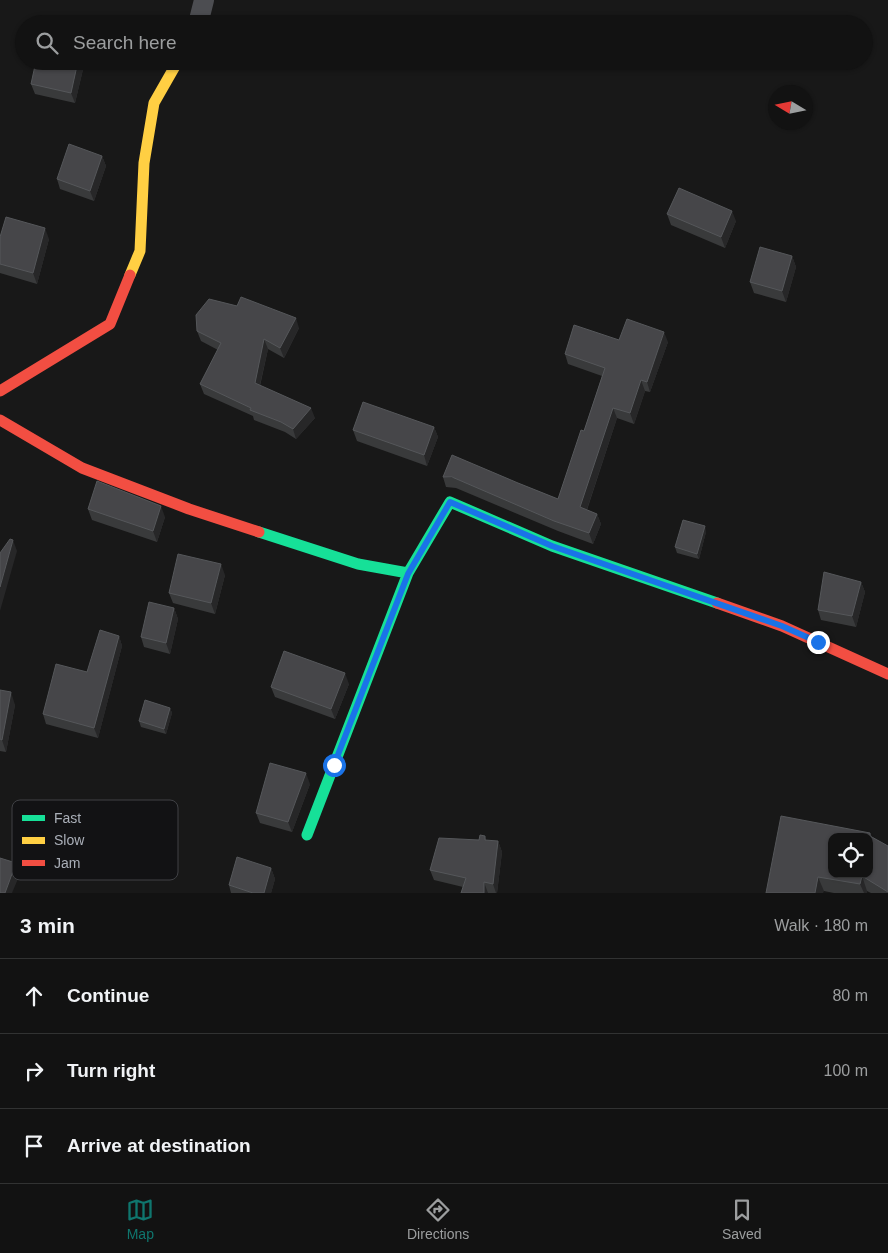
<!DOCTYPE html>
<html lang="en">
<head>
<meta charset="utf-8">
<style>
  :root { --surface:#121212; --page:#1f2020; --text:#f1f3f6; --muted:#9c9e9f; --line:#313232; --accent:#0f766e }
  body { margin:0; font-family:Arial,sans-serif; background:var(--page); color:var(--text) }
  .controls { position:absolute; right:15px; bottom:15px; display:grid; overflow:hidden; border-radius:10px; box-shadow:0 1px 4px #0004 }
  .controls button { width:45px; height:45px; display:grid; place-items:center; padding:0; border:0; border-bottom:1px solid var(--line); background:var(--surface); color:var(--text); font:25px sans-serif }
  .compass { position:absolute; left:768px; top:85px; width:45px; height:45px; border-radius:50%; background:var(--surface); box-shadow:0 1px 4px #0004; rotate:280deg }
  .stop { position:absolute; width:15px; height:15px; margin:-11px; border:4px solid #1a73e8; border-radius:50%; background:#fff }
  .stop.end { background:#1a73e8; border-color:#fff; box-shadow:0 1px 5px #0008 }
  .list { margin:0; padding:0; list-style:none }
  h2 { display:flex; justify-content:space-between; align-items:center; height:65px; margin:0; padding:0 20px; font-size:21px }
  h2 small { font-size:16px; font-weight:400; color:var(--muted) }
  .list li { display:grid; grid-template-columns:32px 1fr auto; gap:15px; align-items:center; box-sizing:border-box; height:75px; padding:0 20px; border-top:1px solid var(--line) }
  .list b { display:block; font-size:19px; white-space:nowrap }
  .list em { font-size:16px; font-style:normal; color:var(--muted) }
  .icon { flex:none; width:28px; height:28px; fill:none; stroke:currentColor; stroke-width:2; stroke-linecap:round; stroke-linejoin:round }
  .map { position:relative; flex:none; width:888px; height:893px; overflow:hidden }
  .search { position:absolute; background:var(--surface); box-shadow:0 1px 4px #0004; left:15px; right:15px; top:15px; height:55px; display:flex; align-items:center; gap:12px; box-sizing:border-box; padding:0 18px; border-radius:28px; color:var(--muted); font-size:19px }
  .sheet { height:290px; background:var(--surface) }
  nav { display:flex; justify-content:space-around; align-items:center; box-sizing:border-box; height:70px; border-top:1px solid var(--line); background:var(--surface); font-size:14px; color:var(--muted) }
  nav a { display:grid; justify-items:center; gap:2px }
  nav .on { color:var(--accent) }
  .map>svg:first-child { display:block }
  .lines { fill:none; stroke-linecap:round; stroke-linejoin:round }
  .street { stroke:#4c4d51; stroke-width:20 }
  .fast { stroke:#16e098; stroke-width:11 }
  .slow { stroke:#ffcf43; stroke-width:11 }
  .jam { stroke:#f24e42; stroke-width:11 }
  .wall { fill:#393a3b }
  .shaded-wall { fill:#272728 }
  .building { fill:#464649; stroke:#55575a; fill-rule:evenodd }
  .route { stroke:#1a73e8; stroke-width:6 }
  .key { fill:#121214; stroke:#404145; stroke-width:1 }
  .key-label { font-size:14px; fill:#aaafb8 }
</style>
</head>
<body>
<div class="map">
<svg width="888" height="893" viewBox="0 0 888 893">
  <rect width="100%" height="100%" fill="#181818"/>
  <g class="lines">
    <path class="street" d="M198 24 204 0"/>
    <path class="fast" d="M259 532 358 564 408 573 450 502 552 546 717 603
      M307 835 408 573"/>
    <path class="slow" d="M130 275 140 251 144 163 154 103 178 61"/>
    <path class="jam" d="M0 391 110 324 130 275
      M0 420 82 468 189 509 259 532
      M717 603 782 626 888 674"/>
  </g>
  <path class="wall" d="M85 61 75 103 35 94 31 84Z
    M102 156 106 166 94 201 60 189 57 179Z
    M667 214 736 221 725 248 671 225Z
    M0 237 49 239 37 284 0 273Z
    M792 256 796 267 786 302 754 293 750 282Z
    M299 328 284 358 268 349 260 386 315 418 296 439 285 432 254 420 253 416 204 394 200 384 218 350 201 341 197 331Z
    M619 340 668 342 650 392 645 391 634 424 617 418 587 510 597 514 601 524 593 544 558 531 456 488 446 487 443 477 518 483 558 499 584 431 602 376 568 364 565 354Z
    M434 427 438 437 427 466 357 441 353 430Z
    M88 509 165 517 157 542 92 520Z
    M706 532 699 559 677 553 675 547Z
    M225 575 215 614 173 603 169 593Z
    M861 582 865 592 856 627 821 620 818 610Z
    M174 608 178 619 170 654 144 647 141 637Z
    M119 636 122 646 98 738 46 724 43 714 87 672Z
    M349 684 335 719 275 697 271 687Z
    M0 690 15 705 6 752 0 751Z
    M170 708 172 713 166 734 141 727 139 721Z
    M310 784 292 832 260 823 256 813Z
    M870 833 872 837 888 846V893H871L867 891V893H834L824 891 766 893Z
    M485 836 486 841H498L502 852 497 893H461L463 887 434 880 430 870Z
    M271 868 275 879 271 893H231L229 885Z"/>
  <path class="shaded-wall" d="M78 61H85L75 103 71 93Z
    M102 156 106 166 94 201 90 191Z
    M732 211 736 221 725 248 721 237Z
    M45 228 49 239 37 284 33 273Z
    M792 256 796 267 786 302 782 291Z
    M296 318 299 328 284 358 280 348Z
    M664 332 668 342 650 392 647 382Z
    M264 339 268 349 258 393 255 383Z
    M641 380 645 391 634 424 630 413Z
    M311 408 315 418 296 439 293 429Z
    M613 408 617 418 584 518 580 507Z
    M434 427 438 437 427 466 424 455Z
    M161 506 165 517 157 542 153 531Z
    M597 514 601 524 593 544 589 533Z
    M705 526 706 532 699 559 697 554Z
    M13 540 17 551 0 611V587Z
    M221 564 225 575 215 614 211 603Z
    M861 582 865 592 856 627 852 616Z
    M174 608 178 619 170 654 166 643Z
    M119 636 122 646 98 738 94 728Z
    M345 673 349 684 335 719 331 709Z
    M11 692 15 705 6 752 2 740Z
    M170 708 172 713 166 734 164 729Z
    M306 773 310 784 292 832 288 822Z
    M498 841 502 852 497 893H496L493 884Z
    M16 863 20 874 12 893H5Z
    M271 868 275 879 271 893H264Z
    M862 876 867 891V893H864L860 884Z
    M818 877 824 891 823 893H815Z
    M484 882 488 893H484Z"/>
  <path class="building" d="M36 61H78L71 93 31 84Z
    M69 144 102 156 90 191 57 179Z
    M679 188 732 211 721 237 667 214Z
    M6 217 45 228 33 273 0 264V237Z
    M760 247 792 256 782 291 750 282Z
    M241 297 296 318 280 348 264 339 255 383 311 408 293 429 281 422 250 410 251 408 200 384 221 343 197 331 196 315 209 299 237 306Z
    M627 319 664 332 647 382 641 380 630 413 613 408 580 507 597 514 589 533 554 521 452 477H443L452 455 518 483 558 499 581 430 584 431 605 368 565 354 574 325 619 340Z
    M363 402 434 427 424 455 353 430Z
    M97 481 161 506 153 531 88 509Z
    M683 520 705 526 697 554 675 547Z
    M10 539 13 540 0 587V553Z
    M178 554 221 564 211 603 169 593Z
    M824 572 861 582 852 616 818 610Z
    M149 602 174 608 166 643 141 637Z
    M100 630 119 636 94 728 43 714 56 664 87 672Z
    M284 651 345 673 331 709 271 687Z
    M0 690 11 692 2 740 0 739Z
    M145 700 170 708 164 729 139 721Z
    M270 763 306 773 288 822 256 813Z
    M781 816 870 833V836L888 846V892L862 876 860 884 818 877 815 893H766ZM832 837H869V874H832Z
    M480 835 485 836V840L498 841 493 884 484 882V893H461L466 878 430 870 439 838 479 840Z
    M237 857 271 868 264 893H253L229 885Z
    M0 858 16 863 5 893H0Z"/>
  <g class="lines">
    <path class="route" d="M334 765 408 574 450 502 552 546 782 626 818 642"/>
  </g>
  <rect x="12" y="800" width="166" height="80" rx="8" class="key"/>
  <rect x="22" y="815" width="23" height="6" fill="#16e098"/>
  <rect x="22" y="837" width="23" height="7" fill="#ffcf43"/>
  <rect x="22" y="860" width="23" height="6" fill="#f24e42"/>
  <g class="key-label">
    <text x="54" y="823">Fast</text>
    <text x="54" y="845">Slow</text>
    <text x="54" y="868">Jam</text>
  </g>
</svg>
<div class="controls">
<button><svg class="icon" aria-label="locate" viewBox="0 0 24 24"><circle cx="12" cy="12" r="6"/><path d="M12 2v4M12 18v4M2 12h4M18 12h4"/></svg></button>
</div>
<svg class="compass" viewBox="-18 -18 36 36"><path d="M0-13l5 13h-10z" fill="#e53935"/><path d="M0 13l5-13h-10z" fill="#9c9e9f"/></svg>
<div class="stop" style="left:334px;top:765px"></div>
<div class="stop end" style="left:818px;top:642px"></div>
<div class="search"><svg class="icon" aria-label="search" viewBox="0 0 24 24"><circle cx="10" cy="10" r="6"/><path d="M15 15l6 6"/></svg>Search here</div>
</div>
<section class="sheet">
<h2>3 min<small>Walk · 180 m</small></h2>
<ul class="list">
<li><svg class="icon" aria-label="ahead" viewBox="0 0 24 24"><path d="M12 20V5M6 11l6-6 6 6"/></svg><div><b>Continue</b></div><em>80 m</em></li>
<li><svg class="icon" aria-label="right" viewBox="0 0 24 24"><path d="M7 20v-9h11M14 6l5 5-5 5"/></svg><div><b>Turn right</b></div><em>100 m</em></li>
<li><svg class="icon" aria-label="arrive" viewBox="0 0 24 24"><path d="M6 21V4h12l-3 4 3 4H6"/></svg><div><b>Arrive at destination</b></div></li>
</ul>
</section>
<nav>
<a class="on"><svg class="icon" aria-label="map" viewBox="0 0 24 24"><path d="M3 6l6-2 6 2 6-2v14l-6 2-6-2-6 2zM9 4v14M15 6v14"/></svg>Map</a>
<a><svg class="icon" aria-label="directions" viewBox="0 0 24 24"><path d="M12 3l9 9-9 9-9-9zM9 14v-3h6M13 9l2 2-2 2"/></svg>Directions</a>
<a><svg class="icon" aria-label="saved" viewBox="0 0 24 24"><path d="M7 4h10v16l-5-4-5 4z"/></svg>Saved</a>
</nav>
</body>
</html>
